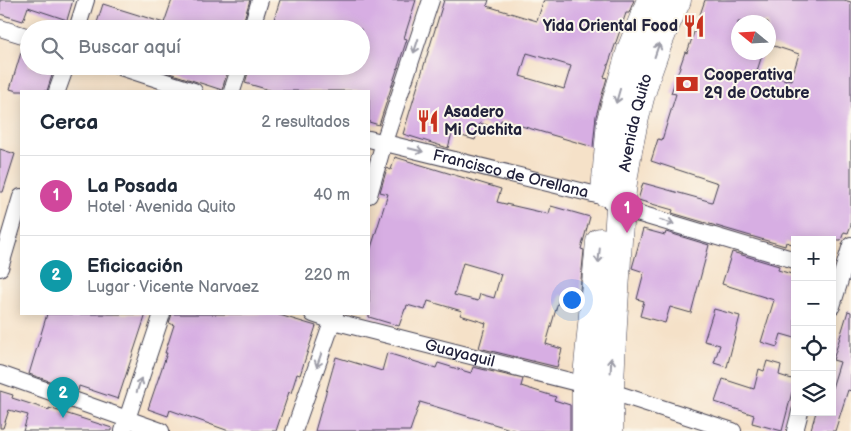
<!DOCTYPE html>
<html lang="es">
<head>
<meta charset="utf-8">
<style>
  :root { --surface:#fff; --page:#f2f2f3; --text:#1f2937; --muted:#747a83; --line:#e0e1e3; --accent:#c8321e }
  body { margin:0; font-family:"Balsamiq Sans",sans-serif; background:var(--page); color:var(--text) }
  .controls { position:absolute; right:15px; bottom:15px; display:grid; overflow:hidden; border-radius:0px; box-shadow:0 2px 12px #0003 }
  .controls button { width:45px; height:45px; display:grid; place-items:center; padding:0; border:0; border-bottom:1px solid var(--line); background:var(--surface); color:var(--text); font:25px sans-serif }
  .compass { position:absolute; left:731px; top:15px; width:45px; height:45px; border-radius:50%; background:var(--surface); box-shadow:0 2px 12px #0003; rotate:288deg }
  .you { position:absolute; left:571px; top:299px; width:18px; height:18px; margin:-12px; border:4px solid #fff; border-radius:50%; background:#1a73e8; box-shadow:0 0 0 8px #1a73e833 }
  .badge { display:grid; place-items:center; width:32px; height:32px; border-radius:50%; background:var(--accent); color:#fff; font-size:16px; font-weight:700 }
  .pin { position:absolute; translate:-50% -41px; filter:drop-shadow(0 1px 2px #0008) }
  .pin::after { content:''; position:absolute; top:26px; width:18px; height:15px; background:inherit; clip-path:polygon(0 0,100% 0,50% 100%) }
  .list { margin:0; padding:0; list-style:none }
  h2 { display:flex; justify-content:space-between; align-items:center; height:65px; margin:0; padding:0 20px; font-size:21px }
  h2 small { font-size:16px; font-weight:400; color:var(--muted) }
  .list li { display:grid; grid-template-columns:32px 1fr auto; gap:15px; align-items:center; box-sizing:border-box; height:80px; padding:0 20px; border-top:1px solid var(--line) }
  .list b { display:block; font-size:19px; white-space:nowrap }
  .list p { margin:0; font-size:16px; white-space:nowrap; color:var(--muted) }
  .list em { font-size:16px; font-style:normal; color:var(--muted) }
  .icon { flex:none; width:28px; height:28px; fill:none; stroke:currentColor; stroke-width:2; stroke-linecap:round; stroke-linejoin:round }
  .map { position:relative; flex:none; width:851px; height:431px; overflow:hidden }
  .search { position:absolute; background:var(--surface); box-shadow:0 2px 12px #0003; left:20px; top:20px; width:350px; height:55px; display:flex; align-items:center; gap:12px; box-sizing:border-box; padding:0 18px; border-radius:28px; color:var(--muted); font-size:19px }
  .panel { position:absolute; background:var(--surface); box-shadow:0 2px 12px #0003; left:20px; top:90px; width:350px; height:225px; border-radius:0px }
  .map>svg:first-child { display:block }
  .building { fill:#d7aee3; fill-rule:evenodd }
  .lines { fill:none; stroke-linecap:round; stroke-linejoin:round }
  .minor-casing { stroke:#423f50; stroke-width:18 }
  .trunk-casing { stroke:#423f50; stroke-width:29 }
  .minor { stroke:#fff; stroke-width:16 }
  .trunk { stroke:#fff; stroke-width:28 }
  .oneway { stroke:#9c9ca7 }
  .labels { text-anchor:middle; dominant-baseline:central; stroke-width:4; stroke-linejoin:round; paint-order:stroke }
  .poi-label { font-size:16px; font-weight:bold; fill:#22223b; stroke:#fbf7ec; text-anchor:start }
  .street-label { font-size:16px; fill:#22223b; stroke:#fbf7ec }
</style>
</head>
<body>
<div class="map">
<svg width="851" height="431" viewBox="0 0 851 431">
  <rect width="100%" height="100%" fill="#fbf7ec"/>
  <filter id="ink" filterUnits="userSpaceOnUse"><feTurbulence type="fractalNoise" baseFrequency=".02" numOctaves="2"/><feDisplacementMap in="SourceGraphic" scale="10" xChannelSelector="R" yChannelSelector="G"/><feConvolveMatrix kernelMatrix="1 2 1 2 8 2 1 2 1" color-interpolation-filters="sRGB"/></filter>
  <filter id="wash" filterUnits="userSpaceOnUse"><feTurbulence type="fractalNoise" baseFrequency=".0096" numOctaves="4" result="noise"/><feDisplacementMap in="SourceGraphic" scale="20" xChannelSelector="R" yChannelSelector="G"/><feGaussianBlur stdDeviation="1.12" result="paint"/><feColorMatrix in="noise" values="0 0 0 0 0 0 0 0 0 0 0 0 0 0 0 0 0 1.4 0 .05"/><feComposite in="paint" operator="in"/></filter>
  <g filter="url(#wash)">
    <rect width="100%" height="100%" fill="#f5e1c8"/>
    <g id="blocks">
      <path class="building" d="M0 0H73L67 20 28 7 23 21 0 14Z
        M172 0H250L241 29H95L103 4 164 23Z
        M280 0H416L404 38 407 39 379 125 369 122V91H273L245 83 250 66H361V29H271Z
        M444 0H489L487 6 537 21 544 0H634L629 13H626L604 77 607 78 596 116 593 147 501 120 498 129 480 123 475 140 452 133 448 148 403 134ZM527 53 571 66 564 89 520 76Z
        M705 0H844L851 2V225L848 233 844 232 841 240H795V245L786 242 785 246 672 213 673 210 638 200 643 183 712 202 718 183 651 161 658 139 662 140 676 94 671 93 685 52 687 53ZM738 22H768V44L799 54 791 80 786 79V80L757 71 763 52H738Z
        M23 46 29 47V66H55L47 91H17L10 89Z
        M154 66H229L222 90 154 68Z
        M0 149 15 154 3 192H0Z
        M395 157 501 189 497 202 549 214 551 206 590 217 581 249 584 250 579 300 560 295 546 344 562 349 557 367 479 348 486 323 460 315 462 311 428 301 425 310 407 305 406 309H405L399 326 369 317V254L388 194 380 192 387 168 391 170ZM463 263 501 274 494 298 480 294 478 301 454 295Z
        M643 229 665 235 666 232 709 245 691 313 670 307 665 323 640 316 644 301 637 299 644 272 632 268Z
        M732 252 779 266 778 270 795 275V338L781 334 777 347 761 342 774 300 722 284Z
        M714 309 740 316 727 367 714 363 720 345 704 341Z
        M848 311 851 312V391L848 390 835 431H817L811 429 816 412H832V388L840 362 833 360Z
        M47 314H146L118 399 79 386 78 391 29 374Z
        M172 314H276L316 326 300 375 297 374 291 393 289 392 276 431H229L170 410 168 416 148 409 167 353H165L174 325 169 323Z
        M387 353 436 368 438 363 471 373 473 367 523 379 521 386 556 397 554 400 570 405V431H517L420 402 410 431H315L336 357 382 371Z
        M767 361 781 365 779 375 795 380V393L792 392 782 431 752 423 754 415 715 402 723 379 754 389 759 369 764 371Z
        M0 391 13 395 12 398 49 410V408L112 428V431H23L28 415 9 410 3 428H0Z"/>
    </g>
  </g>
  <g filter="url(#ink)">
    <use href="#blocks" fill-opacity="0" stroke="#423f50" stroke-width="1"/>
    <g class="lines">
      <defs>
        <g id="minor">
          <path d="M0 28 29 37"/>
          <path d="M77 29 86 0"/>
          <path d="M251 29 260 0"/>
          <path d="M117 66 194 91"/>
          <path d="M57 91 66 66"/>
          <path d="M232 91 240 66"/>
          <path id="s1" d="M369 139 605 197 620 208 795 260"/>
          <path d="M369 195 384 142 431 0"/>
          <path d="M0 268 21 197"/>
          <path d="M832 306 851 245"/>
          <path id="s2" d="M313 314 333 321 609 391 733 431"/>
          <path d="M0 374 161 431"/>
          <path d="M123 431 162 314"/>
          <path d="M294 431 335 314"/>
          <path d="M795 431 800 412"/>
        </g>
        <g id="trunk">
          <path d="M605 192 611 120 631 50 651 0"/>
          <path d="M586 431V387L600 242"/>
          <path id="s3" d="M609 431C609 384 612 338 615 291 617 263 618 235 620 208 627 137 645 64 677 0"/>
        </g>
      </defs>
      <use href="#minor" class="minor-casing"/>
      <use href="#trunk" class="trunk-casing"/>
      <use href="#minor" class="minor"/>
      <use href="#trunk" class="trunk"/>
    </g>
    <defs><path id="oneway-shaft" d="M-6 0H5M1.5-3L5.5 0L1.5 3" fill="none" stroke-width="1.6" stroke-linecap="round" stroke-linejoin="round" transform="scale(1.25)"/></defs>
    <g class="oneway">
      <use href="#oneway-shaft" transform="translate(416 46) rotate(108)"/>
      <use href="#oneway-shaft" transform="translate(657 50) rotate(-71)"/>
      <use href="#oneway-shaft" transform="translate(618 96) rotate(106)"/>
      <use href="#oneway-shaft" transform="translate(416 150) rotate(14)"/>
      <use href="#oneway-shaft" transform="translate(667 222) rotate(17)"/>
      <use href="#oneway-shaft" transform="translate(599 256) rotate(96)"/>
      <use href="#oneway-shaft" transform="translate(319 360) rotate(109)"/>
      <use href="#oneway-shaft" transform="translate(611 365) rotate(-87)"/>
      <use href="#oneway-shaft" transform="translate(139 385) rotate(-72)"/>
    </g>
  </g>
  <defs>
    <symbol id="restaurant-bare" viewBox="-9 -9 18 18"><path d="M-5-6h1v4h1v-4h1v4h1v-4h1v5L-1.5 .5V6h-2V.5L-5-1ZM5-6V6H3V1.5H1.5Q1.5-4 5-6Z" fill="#c8321e" stroke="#fbf7ec" stroke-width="2.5" paint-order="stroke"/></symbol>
    <symbol id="bank-bare" viewBox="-9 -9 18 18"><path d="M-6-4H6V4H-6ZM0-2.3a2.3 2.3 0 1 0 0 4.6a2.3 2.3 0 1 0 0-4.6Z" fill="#c8321e" stroke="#fbf7ec" stroke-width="2.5" paint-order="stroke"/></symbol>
  </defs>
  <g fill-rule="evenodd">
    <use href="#restaurant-bare" x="678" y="10" width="32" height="32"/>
    <use href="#bank-bare" x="671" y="68" width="32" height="32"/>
    <use href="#restaurant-bare" x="412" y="105" width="32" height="32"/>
  </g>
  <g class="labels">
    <g class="poi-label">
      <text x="678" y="26" text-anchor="end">Yida Oriental Food</text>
      <text x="704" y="75">Cooperativa<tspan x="704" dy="18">29 de Octubre</tspan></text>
      <text x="444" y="112">Asadero<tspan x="444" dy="18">Mi Cuchita</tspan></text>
    </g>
    <g class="street-label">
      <text stroke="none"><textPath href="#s3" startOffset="310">Avenida Quito</textPath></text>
      <text stroke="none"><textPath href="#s1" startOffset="146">Francisco de Orellana</textPath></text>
      <text stroke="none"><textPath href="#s2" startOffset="152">Guayaquil</textPath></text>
    </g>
  </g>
</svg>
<div class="controls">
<button>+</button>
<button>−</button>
<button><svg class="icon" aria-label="locate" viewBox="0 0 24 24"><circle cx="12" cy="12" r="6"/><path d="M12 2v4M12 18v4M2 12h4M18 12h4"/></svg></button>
<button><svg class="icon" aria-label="layers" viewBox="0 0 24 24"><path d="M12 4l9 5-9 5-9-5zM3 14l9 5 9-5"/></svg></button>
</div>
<svg class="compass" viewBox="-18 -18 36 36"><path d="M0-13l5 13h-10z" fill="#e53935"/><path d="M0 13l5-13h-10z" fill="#747a83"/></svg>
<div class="you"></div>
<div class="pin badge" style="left:627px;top:233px;background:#d1479c">1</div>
<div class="pin badge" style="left:63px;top:418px;background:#0f9aa8">2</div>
<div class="search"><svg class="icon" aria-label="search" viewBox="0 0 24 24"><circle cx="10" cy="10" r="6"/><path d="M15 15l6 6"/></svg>Buscar aquí</div>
<section class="panel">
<h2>Cerca<small>2 resultados</small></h2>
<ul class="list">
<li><span class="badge" style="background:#d1479c">1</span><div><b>La Posada</b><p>Hotel · Avenida Quito</p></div><em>40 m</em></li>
<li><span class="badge" style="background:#0f9aa8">2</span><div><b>Eficicación</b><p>Lugar · Vicente Narvaez</p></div><em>220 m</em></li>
</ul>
</section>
</div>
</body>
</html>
